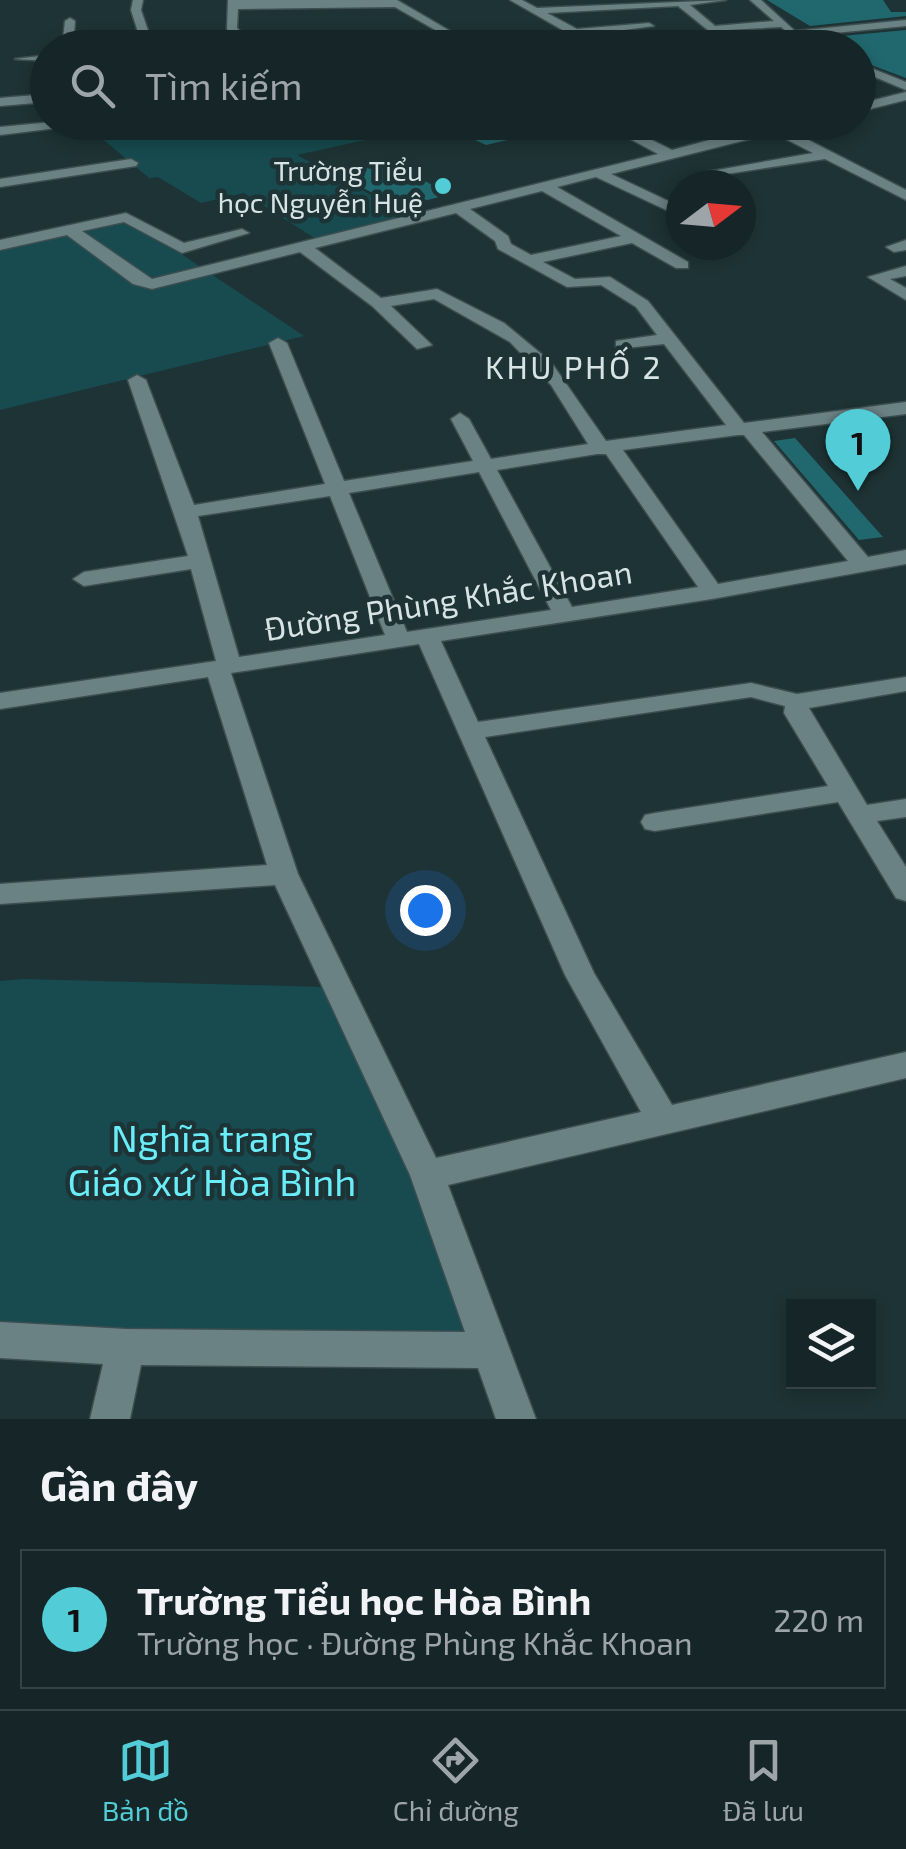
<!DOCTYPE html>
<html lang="vi">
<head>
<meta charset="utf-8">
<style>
  :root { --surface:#162628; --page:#233234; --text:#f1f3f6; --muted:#9ea5a8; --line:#354345; --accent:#52ccd6 }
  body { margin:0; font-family:"Exo 2",sans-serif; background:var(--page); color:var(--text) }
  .controls { position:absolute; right:30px; bottom:30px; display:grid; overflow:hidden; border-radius:0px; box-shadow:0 5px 15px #0003 }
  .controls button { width:90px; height:90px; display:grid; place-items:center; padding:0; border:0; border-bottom:2px solid var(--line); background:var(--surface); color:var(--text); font:50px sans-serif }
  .compass { position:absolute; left:666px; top:170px; width:90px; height:90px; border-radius:50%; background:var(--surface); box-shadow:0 5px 15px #0003; rotate:74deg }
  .you { position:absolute; left:425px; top:910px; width:35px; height:35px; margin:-25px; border:8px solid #fff; border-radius:50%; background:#1a73e8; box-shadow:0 0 0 15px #1a73e833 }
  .badge { display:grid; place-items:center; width:65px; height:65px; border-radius:50%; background:var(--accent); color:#111; font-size:32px; font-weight:700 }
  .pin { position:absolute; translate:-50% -82px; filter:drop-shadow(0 2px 5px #0008) }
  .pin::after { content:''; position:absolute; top:52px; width:35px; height:30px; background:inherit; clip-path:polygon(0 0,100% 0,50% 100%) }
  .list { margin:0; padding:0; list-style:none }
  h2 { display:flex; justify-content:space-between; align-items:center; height:130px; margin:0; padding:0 40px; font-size:42px }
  h2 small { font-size:32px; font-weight:400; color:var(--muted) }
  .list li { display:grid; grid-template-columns:65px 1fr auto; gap:30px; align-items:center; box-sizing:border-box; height:140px; margin:0 20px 20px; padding:0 20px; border:2px solid var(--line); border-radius:0px }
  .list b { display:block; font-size:38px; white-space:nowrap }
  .list p { margin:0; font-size:32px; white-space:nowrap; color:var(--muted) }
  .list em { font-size:32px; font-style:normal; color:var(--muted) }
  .icon { flex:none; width:55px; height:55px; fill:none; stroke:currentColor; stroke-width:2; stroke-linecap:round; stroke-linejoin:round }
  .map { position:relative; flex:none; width:906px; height:1419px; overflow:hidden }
  .search { position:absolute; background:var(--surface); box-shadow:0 5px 15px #0003; left:30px; right:30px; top:30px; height:110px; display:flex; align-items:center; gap:25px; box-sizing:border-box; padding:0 35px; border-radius:55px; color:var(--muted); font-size:38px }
  .sheet { height:290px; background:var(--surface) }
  nav { display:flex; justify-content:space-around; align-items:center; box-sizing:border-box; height:140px; border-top:2px solid var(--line); background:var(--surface); font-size:28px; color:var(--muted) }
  nav a { display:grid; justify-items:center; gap:5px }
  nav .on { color:var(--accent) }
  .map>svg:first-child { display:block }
  .green { fill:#174b4f }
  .building { fill:#21686e }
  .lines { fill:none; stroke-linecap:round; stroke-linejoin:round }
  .minor-casing { stroke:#3c4e50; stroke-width:3 }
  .minor { fill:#6b8284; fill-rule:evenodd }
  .poi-dot { fill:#52ccd6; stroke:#1e3335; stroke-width:4 }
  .labels { text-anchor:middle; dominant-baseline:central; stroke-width:9; stroke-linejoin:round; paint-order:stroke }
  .far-poi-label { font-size:28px; fill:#d7e3e4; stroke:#1e3335; text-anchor:end }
  .far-quarter-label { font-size:32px; letter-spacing:2.5px; fill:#d7e3e4; stroke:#1e3335 }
  .street-label { font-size:32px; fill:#d7e3e4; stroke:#1e3335 }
  .near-park-label { font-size:38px; fill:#69edf9; stroke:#1e3335 }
</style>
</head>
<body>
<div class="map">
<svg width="906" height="1419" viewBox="0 0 906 1419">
  <rect width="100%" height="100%" fill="#1e3335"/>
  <path class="green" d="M108 122 443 123 297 155 410 216 316 239 244 193 201 203 158 177 149 178 87 126Z
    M129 219 304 336 0 410V246Z
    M24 979 325 987 415 1179 471 1336 128 1332 0 1325V981Z"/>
  <path class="building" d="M767 0H883L891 12H906V16L810 26Z
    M906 30V78L858 60V48H850L831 37Z
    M436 122H546L547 131 486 145Z
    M382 160 451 194 400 207 332 172Z
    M795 438 883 537 859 540 774 441Z"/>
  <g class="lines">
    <defs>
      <path id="minor" d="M133 0H143L141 10 154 48H143L131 10Z
        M228 0H397L479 48H410L451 39 395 7 238 9 237 28 257 48H245L227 29Z
        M510 0H522L537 8 726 0 690 5 715 26 774 21 750 0H761L795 31 906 20V26L794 37 781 27 709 31 678 6 547 13 577 29 649 23 654 26 587 35 608 48H594Z
        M70 18 75 21 73 48H62L65 21Z
        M48 55V61L15 59Z
        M858 63 906 82V90L858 70Z
        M906 92V100L858 112V104Z
        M48 94V102L0 106V98Z
        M52 122H106L0 135V127Z
        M599 122H616L672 150 773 123 808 122 787 129 906 190V200L825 159 707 177 700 173 813 153 774 133 611 174 681 207V217L596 177 557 187 688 262V268H676L632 243 543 262 575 279 610 277 648 301 744 423 906 402V414L762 432 868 557 906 550V564L712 599 441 641 478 722 751 683 797 694 906 677V691L809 708 867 805 906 799V817L877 821 906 867V901L896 898 838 802 655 831 645 829 641 822 645 815 655 813 828 786 784 713 785 706 751 697 485 737 594 973 672 1105 906 1052V1078L448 1185 536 1419H496L478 1368 141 1365 130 1419H90L103 1364 0 1358V1322L126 1329 465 1332 410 1175 275 885 0 904V884L267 865 208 677 0 709V693L216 661 191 569 84 586 73 579 84 572 188 556 128 380 137 375 146 380 194 505 325 484 269 343 278 338 287 343 344 481 473 461 451 419 460 413 469 419 491 459 588 444 551 385 510 342 434 299 391 306 432 345 417 349 372 306 300 252 152 289 133 284 67 235 0 250V240L126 213 184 243 242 229 249 233 182 253 124 222 82 231 152 279 658 154ZM542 191 621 236 531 255 511 244 508 236 470 209ZM456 213 495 241 498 249 567 287 601 285 636 307 657 335 616 341V349L664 344 726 425 606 441 551 362 504 323 437 289 381 298 315 248ZM738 435H744L848 561 718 584 623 450ZM597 454H606L698 587 572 607 497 470ZM479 472 551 610 407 632 349 493ZM330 496 385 635 239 657 198 516ZM419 644 565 975 641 1112 436 1158 298 874 231 673Z
        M131 159 138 163 136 166 0 187V179Z
        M906 240V250L894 252 886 247Z
        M906 266V276L890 279 906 288V300L868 277Z"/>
    </defs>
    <use href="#minor" class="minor-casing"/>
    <use href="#minor" class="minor"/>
  </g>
  <circle class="poi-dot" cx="443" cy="186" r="10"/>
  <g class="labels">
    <g class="far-poi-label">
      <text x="423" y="170">Trường Tiểu<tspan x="423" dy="32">học Nguyễn Huệ</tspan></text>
    </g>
    <g class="far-quarter-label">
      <text x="574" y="366">KHU PHỐ 2</text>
    </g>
    <g class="street-label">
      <text transform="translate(448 599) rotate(-9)">Đường Phùng Khắc Khoan</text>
    </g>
    <g class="near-park-label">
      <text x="212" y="1137">Nghĩa trang<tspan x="212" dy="44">Giáo xứ Hòa Bình</tspan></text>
    </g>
  </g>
</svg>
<div class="controls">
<button><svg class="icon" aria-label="layers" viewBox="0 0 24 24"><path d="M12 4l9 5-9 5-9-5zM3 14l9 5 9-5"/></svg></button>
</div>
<svg class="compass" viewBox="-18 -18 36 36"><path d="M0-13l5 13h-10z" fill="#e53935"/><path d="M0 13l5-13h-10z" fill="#9ea5a8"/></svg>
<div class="you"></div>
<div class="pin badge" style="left:858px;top:491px">1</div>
<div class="search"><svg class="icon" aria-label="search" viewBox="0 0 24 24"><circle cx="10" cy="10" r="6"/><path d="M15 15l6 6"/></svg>Tìm kiếm</div>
</div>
<section class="sheet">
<h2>Gần đây<small></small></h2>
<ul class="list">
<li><span class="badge">1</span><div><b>Trường Tiểu học Hòa Bình</b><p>Trường học · Đường Phùng Khắc Khoan</p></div><em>220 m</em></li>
</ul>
</section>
<nav>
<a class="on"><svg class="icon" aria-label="map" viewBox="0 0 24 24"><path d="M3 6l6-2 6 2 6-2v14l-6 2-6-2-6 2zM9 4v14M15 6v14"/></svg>Bản đồ</a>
<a><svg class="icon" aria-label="directions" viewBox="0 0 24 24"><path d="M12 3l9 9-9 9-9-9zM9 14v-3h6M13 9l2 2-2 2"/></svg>Chỉ đường</a>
<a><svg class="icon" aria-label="saved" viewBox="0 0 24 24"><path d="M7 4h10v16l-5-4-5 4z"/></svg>Đã lưu</a>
</nav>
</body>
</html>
